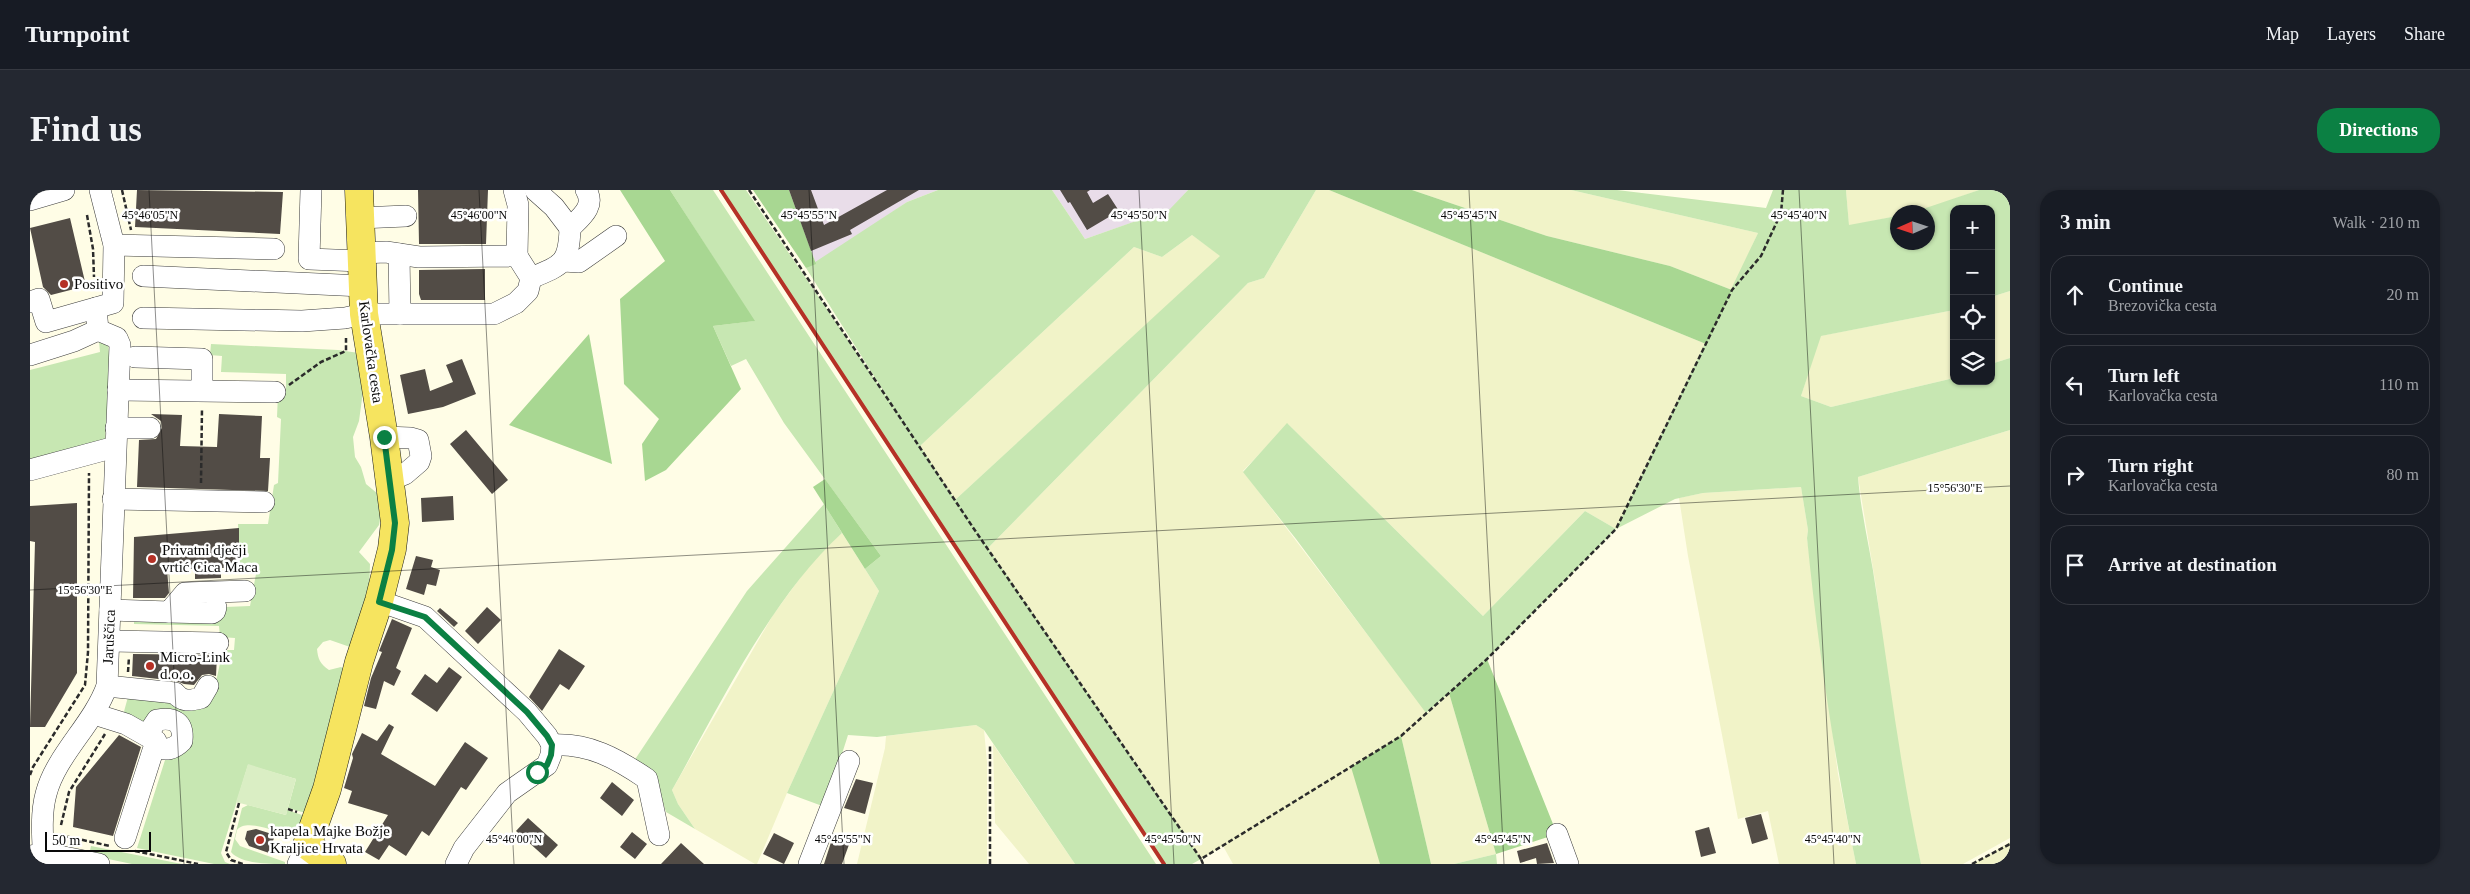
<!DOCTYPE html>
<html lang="en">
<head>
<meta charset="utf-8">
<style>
  :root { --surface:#171b24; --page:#242831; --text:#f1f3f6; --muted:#9ea1a6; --line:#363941; --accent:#0b8043 }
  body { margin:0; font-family:Georgia,serif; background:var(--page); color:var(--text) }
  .controls { position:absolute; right:15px; top:15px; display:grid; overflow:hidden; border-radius:10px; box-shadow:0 1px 4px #0004 }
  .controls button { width:45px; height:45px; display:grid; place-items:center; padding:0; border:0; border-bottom:1px solid var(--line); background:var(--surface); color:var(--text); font:25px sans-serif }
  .compass { position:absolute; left:1860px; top:15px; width:45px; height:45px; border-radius:50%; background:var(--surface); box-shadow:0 1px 4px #0004; rotate:267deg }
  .scale { position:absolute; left:15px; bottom:12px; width:106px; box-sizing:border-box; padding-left:5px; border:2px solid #090909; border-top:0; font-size:14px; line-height:18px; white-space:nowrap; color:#090909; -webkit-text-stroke:4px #fff; paint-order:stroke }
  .stop { position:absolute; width:15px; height:15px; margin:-11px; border:4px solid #0b8043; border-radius:50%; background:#fff }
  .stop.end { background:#0b8043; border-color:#fff; box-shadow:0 1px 5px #0008 }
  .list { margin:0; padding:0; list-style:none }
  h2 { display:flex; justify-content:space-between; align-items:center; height:65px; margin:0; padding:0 20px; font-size:21px }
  h2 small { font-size:16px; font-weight:400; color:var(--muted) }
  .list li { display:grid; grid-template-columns:32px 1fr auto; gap:15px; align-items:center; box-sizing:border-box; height:80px; margin:0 10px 10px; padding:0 10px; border:1px solid var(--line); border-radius:20px }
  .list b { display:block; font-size:19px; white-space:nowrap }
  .list p { margin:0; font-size:16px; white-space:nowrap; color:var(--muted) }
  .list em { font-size:16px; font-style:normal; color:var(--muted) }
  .icon { flex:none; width:28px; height:28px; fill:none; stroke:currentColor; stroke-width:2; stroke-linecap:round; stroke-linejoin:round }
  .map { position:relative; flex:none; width:1980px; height:674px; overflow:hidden; border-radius:20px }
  header { display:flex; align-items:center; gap:30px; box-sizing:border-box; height:70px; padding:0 25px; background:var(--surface); border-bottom:1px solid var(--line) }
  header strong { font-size:24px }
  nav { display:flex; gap:28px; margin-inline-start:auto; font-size:18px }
  .intro { display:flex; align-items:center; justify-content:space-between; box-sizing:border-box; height:120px; padding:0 30px }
  h1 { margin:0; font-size:35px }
  .button { padding:12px 22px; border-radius:20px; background:var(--accent); color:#fff; font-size:18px; font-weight:700 }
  main { display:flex; gap:30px; padding:0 30px }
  aside { flex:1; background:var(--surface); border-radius:20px; box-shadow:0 1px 4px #0004 }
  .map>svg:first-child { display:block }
  .industrial { fill:#e9dde9 }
  .farmland { fill:#f1f3c8 }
  .green { fill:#c7e7b2; fill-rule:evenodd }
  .forest { fill:#a8d792 }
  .pitch { fill:#daeec4 }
  .building { fill:#524c46 }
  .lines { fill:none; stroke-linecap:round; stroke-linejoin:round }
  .minor-casing { stroke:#3c3c3c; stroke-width:22 }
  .major-casing { stroke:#1a1a1a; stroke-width:29 }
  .path { stroke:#2b2b2b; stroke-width:2.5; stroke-dasharray:5 2.5; stroke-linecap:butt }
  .minor { stroke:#fff; stroke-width:21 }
  .major { stroke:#f6e45f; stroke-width:28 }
  .rail { stroke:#b53126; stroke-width:4 }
  .route { stroke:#0b8043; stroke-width:6 }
  .ticks { fill:none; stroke:#090909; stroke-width:1; stroke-opacity:0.45 }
  .poi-dot { fill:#b53126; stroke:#fff; stroke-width:2 }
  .labels { text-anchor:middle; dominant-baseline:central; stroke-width:5; stroke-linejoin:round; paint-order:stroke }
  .poi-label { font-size:15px; fill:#090909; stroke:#fff; text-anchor:start }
  .street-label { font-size:15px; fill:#090909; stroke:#fff }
  .ticks-label { font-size:12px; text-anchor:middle; fill:#090909; stroke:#fff; stroke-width:5; stroke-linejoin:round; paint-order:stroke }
</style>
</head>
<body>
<header>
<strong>Turnpoint</strong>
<nav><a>Map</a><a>Layers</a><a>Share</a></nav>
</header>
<div class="intro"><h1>Find us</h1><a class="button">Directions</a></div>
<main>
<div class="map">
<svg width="1980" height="674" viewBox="0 0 1980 674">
  <rect width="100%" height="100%" fill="#fffde6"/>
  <path class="industrial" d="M759 0H908L877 12 786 74Z
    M1022 0H1158L1141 19 1055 49Z"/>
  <path class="farmland" d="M1286 0H1299L1676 154 1586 339 1555 321 1453 426 1258 234 1213 281 1397 523 1419 503 1466 664 1424 674H1401L1371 546 1350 674H1203L1193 656 1171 669 958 358 1218 93 1234 88Z
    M1382 0H1541L1728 43 1702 100 1640 76 1517 46Z
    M1816 0H1949L1888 22H1868L1867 26 1819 36Z
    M1162 45 1191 66 925 310 890 256 1104 57 1132 67Z
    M1980 101V168L1961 174V107Z
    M1924 120V188L1801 217 1771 206 1790 146Z
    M1980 240V648L1933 674H1891L1880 627 1860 508 1846 397 1828 287Z
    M1771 297 1778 340 1777 348 1808 584 1826 674H1749L1738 621 1708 629 1658 366 1649 308 1673 303Z
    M812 343 849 401 757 603 727 674H725L665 639 648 614 642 600 743 425 787 365Z
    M946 535 954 540 957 572V674H827L855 558 856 546Z
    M963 554 1045 674H999L965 633Z
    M1980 652V674H1943Z"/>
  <path class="green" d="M640 0H683L1126 674H1045L954 540 946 535 847 547 818 545 795 617 757 603 849 401 835 379 851 366 754 233 716 169 701 176 683 136 724 131Z
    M691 0H716L866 221 776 78 877 12 908 0H1022L1055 49 1140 19 1158 0H1286L1234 88 1218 93 958 358 1171 669 1162 674H1134ZM1162 45 1190 66 925 310 890 256 1104 57 1132 67Z
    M1541 0H1587L1736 18 1743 0H1816L1819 35 1867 26 1868 52H1898V22H1884L1949 0H1980V101L1961 107V19H1924V120L1791 146 1771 206 1801 217 1924 188V191H1961V174L1980 168V240L1828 287C1831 325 1841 362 1846 400 1860 492 1871 583 1891 674H1826C1804 566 1788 457 1777 348L1778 340 1771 297 1673 303 1645 309 1586 339 1457 469 1396 523 1266 349 1213 282 1257 233 1453 426 1555 321 1586 339 1728 43Z
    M69 151 78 152 80 181 75 249 0 271V180L70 162Z
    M181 154 308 160 329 163 334 194 329 231 323 247 325 267 331 277 336 294 348 304 353 313 349 335 329 362 340 374 339 405 320 457 300 450 293 452 287 459C288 469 290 474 299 480L311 477 316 480 279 624 258 618 266 589 218 575 191 663 195 672 200 674H184L107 658 136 567 159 542 115 535 93 525 98 507 131 508 185 496 193 460H204L205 448 190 447 189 436 104 434V429L195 417 220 416 226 384H210L208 334H238L244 295 248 293 251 229 247 227 248 204 256 200V184L191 182 192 166 180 165Z
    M794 314 812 343C741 408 690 515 642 600L648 614 665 639 636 622 626 592 602 574 717 401Z
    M218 615 256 625 257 620 278 627 265 648C251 644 217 627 207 640L205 649 210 656 255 672V674C239 674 211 674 201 662L212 618Z
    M61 656 152 674H102L59 665Z
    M1466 664 1467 674H1424Z"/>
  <path class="forest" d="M590 0H640L725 131 683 136 711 199 636 280 615 291 612 254 629 229 594 194 590 109 635 71Z
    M723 0H759L786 74 776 78Z
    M1299 0H1382L1517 46 1640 76 1702 100 1676 154Z
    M559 144 582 274 479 235Z
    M795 289 851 366 835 379 783 297Z
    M1457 469 1527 644 1466 664 1419 503Z
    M1371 546 1401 674H1350L1321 577Z"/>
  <path class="pitch" d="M218 574 266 589 256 625 206 612Z"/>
  <path class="building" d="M107 0 253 2 250 44 105 37Z
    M388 0H458L456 54H389Z
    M759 0H781L794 35 857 0H889L820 40 822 44 781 61Z
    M1030 0H1060L1057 2 1063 13 1078 4 1089 21 1057 40 1040 12 1038 13Z
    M40 28 56 96 21 105 13 97 0 38Z
    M455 79V110H391L389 104V80Z
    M432 169 446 204 413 217 378 224 370 185 395 179 400 201 423 192 416 175Z
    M121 224 152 225 150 256 187 257 189 224 232 226 230 268H240L238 301 107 297 109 250 126 249 132 238 131 231Z
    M436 240 478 290 462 304 420 254Z
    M423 306 424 330 392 332 391 308Z
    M47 313V483L15 537H0L5 352 0 351V316Z
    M209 338V378H191V388L165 389V379H137L139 403 135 408H103L104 347Z
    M386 366 403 370 401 377 410 380 406 396 397 394 394 405 376 399Z
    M457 417 471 430 448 454 435 441Z
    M410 418 428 433 424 437 407 421Z
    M362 429 382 438 366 478 371 481 364 496 354 491 346 519 334 516 341 488 352 462 349 461Z
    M529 459 555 476 539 500 530 494 512 521 499 507Z
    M103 464 187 465 186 486 179 484 172 485 164 495 154 494 146 491 102 486Z
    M419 477 432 487 407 522 381 504 395 484 407 493Z
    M359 534 364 537 351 564 405 596 435 552 458 568 436 600 431 597 399 646 392 641 376 666 359 655 349 670 335 662 358 625 318 613 322 601 314 598 323 568 322 564 332 543 347 551Z
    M89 545 111 557 83 646 43 637 46 597Z
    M826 589 843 593 835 624 814 618Z
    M582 592 604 610 592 626 570 608Z
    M1731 624 1738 649 1722 654 1715 628Z
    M498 628 528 655 516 668 486 641Z
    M1679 637 1686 663 1671 667 1665 641Z
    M226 639 245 645 239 663 219 656 215 649 217 641Z
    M602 642 617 654 605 669 590 657Z
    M744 643 764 653 754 674 733 664Z
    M804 643 821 649 812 674H794Z
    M651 653 674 674H631Z
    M1517 653 1524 673 1507 674 1506 668 1490 673 1487 661Z"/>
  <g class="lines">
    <defs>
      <g id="minor">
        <path d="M281 0 279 69 331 71"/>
        <path d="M484 0 488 15 487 66"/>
        <path d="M505 0 524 17 540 38"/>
        <path d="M0 10 34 0"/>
        <path d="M330 28 376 26"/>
        <path d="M84 55 244 59"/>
        <path d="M369 64 370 124"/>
        <path d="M533 71 549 72 586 46"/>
        <path d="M113 86 332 96"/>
        <path d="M501 88C533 75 539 73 540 38 551 27 566 16 556 0"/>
        <path d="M0 112 9 109 16 132 83 113 84 55 70 0"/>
        <path d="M113 128 272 131 315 128 334 124H464L486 113 498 101 501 88 487 66 389 67 356 62 331 63"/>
        <path d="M0 165 44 151 68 140"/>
        <path d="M105 167 172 169V199"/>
        <path d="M88 200 245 202"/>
        <path d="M86 238H120"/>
        <path d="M354 247 381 248 388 250 391 266 389 272 375 284 360 290"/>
        <path d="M0 280 85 257"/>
        <path d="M83 309 234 312"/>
        <path d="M349 411 395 427 497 522 517 546 522 555C559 553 586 568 617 589L629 645"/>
        <path d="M80 420 139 422 155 403 215 401"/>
        <path d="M139 422 182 423 185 421 186 417"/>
        <path d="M80 451 188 453"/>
        <path d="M77 496 145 503C152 512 160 511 171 508L178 496"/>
        <path d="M64 524 96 534 126 551 95 648"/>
        <path d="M121 539 127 530C144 527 154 532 152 551 143 560 137 560 125 558"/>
        <path d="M1527 644 1538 674"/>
        <path d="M1 666 14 663 69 674"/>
        <path id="s1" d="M14 674C13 652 10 626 16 604 26 565 63 535 77 496L90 155 87 148 68 140 66 118"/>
        <path d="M268 674 277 655"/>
        <path d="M426 674 434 658 477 603 517 575 521 565 522 555"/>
        <path d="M779 674 819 571"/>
      </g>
      <path id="major" d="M302 674 277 655 297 599 329 472 349 411 362 359 365 333 354 247 334 124 329 0"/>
    </defs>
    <use href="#minor" class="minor-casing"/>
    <use href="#major" class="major-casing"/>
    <path class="path" d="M92 0 101 40
      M719 0 944 339 1171 669
      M57 25 63 59 64 87
      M259 195 291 172 316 161V148
      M171 293 172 218
      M98 482 99 467
      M0 585 3 577 55 495 58 462 59 283
      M209 613 196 662 201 670 213 674
      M258 619 267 622
      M31 635 39 602 75 544
      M30 645 80 656
      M244 654 257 659
      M105 661 168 674
      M960 674V556
      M1173 674 1171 669 1371 546 1457 469 1586 339 1702 100 1731 66 1751 23 1753 0
      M1942 674 1980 654"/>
    <use href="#minor" class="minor"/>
    <use href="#major" class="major"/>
    <path class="rail" d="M691 0 1134 674"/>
  </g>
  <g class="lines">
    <path class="route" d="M354 247 365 333 362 360 349 412 395 427 497 522 517 546 522 555 521 565 517 575 507 582"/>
  </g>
  <path class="ticks" d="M119 0 154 674M449 0 484 674M779 0 814 674M1109 0 1144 674M1439 0 1474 674M1769 0 1804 674M0 400 1980 296"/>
  <g class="poi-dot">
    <circle cx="34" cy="94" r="5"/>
    <circle cx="122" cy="369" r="5"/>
    <circle cx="120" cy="476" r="5"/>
    <circle cx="230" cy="650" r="5"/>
  </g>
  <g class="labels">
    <g class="poi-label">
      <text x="44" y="94">Positivo</text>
      <text x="132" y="360">Privatni dječji<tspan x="132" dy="17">vrtić Cica Maca</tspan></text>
      <text x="130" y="467">Micro-Link<tspan x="130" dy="17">d.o.o.</tspan></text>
      <text x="240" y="641">kapela Majke Božje<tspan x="240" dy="17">Kraljice Hrvata</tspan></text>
    </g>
    <g class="street-label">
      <text transform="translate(341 162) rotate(82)">Karlovačka cesta</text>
      <text stroke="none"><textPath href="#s1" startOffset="244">Jaruščica</textPath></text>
    </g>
  </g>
  <g class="ticks-label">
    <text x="120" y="29">45°46'05"N</text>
    <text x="449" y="29">45°46'00"N</text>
    <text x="779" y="29">45°45'55"N</text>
    <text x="1109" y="29">45°45'50"N</text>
    <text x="1439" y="29">45°45'45"N</text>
    <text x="1769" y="29">45°45'40"N</text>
    <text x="1925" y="302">15°56'30"E</text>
    <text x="55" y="404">15°56'30"E</text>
    <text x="484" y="653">45°46'00"N</text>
    <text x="813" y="653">45°45'55"N</text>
    <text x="1143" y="653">45°45'50"N</text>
    <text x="1473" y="653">45°45'45"N</text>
    <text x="1803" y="653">45°45'40"N</text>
  </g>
</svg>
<div class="controls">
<button>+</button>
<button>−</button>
<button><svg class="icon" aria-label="locate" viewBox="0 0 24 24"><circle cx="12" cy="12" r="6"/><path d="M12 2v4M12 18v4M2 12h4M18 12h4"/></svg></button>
<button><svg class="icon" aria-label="layers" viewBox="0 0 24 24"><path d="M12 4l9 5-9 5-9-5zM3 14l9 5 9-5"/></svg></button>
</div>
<svg class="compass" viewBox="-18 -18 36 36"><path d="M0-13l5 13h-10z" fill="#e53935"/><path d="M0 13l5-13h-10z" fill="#9ea1a6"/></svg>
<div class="scale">50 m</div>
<div class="stop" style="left:507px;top:582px"></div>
<div class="stop end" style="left:354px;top:247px"></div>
</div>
<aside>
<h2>3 min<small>Walk · 210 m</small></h2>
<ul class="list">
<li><svg class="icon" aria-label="ahead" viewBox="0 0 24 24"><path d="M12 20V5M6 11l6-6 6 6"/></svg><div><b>Continue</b><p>Brezovička cesta</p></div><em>20 m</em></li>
<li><svg class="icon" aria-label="left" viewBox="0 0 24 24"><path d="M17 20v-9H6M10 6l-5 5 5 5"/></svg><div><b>Turn left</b><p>Karlovačka cesta</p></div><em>110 m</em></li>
<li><svg class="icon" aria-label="right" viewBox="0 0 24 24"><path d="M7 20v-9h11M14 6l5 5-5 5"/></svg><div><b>Turn right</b><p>Karlovačka cesta</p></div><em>80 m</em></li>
<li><svg class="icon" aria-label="arrive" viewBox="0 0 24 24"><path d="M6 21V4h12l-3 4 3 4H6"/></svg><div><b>Arrive at destination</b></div></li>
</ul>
</aside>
</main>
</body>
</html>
